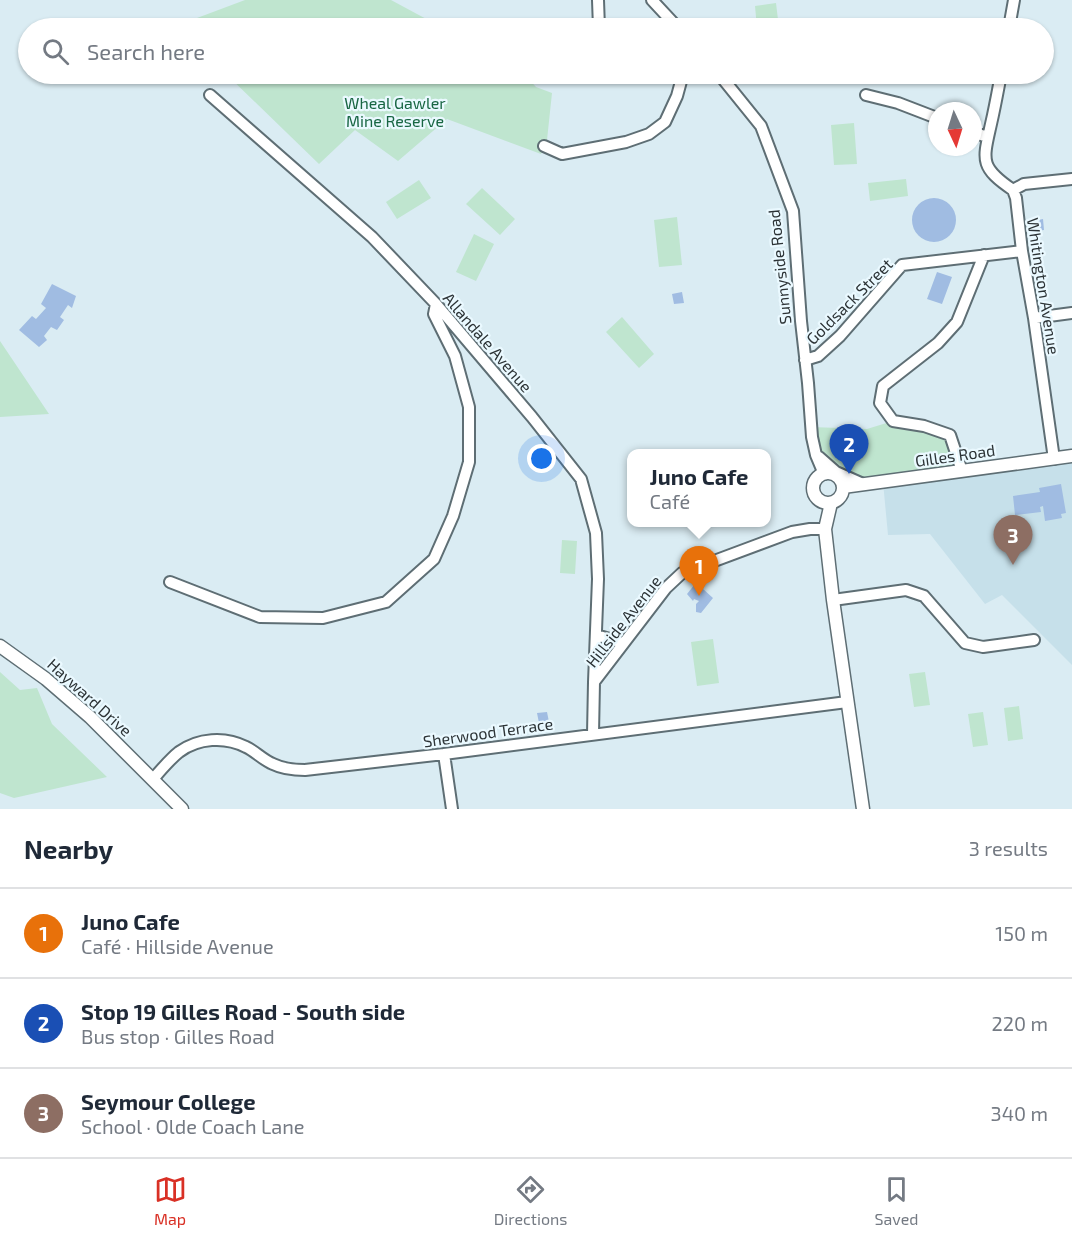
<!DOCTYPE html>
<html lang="en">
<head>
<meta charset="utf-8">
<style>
  :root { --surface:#fff; --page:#f6f6f7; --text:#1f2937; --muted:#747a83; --line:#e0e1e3; --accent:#d93025 }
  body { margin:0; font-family:"Exo 2",sans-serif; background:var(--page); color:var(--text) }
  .compass { position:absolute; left:928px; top:102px; width:54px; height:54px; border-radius:50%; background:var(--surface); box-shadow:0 2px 4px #0004; rotate:176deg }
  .you { position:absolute; left:542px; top:459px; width:21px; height:21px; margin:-15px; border:4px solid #fff; border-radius:50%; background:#1a73e8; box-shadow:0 0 0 9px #1a73e833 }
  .badge { display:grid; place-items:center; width:39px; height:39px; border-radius:50%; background:var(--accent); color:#fff; font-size:20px; font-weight:700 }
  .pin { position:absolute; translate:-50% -50px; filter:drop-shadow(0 2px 3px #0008) }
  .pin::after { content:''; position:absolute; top:32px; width:21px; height:18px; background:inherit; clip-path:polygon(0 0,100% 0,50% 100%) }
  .popup { position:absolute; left:627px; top:449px; width:144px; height:78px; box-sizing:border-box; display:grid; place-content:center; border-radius:12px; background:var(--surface); filter:drop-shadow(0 2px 4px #0005); font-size:20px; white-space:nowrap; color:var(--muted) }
  .popup b { font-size:22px; color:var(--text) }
  .popup::after { content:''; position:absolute; left:50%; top:100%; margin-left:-12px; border:12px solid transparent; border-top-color:var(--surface) }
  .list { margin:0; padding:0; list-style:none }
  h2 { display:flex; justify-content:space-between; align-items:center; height:78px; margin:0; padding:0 24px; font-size:26px }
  h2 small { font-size:20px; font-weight:400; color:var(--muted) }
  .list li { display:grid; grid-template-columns:39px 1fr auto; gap:18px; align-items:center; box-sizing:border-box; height:90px; padding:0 24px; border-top:2px solid var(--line) }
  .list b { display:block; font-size:22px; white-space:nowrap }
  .list p { margin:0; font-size:20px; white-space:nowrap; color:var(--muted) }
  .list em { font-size:20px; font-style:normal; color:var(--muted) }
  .icon { flex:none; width:33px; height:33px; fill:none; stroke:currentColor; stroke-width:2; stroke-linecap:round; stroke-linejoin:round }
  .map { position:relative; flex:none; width:1072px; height:809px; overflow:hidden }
  .search { position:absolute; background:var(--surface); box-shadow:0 2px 4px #0004; left:18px; right:18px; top:18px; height:66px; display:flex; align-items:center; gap:15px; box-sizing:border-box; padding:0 21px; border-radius:33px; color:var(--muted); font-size:22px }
  .sheet { height:348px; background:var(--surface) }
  nav { display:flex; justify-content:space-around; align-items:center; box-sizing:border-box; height:84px; border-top:2px solid var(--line); background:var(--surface); font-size:16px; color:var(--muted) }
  nav a { display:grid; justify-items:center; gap:3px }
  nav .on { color:var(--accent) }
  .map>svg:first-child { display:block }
  .built { fill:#c6e0ea }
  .green { fill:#bfe5cf }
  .building { fill:#a0bce2 }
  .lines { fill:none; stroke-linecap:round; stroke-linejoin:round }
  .minor-casing { stroke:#5e6e74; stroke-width:14 }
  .tertiary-casing { stroke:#5e6e74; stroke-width:15 }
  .minor { stroke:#fff; stroke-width:10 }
  .tertiary { stroke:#fff; stroke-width:12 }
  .labels { text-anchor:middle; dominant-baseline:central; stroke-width:4.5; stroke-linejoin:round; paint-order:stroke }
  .park-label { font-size:16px; fill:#186643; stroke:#eaf9ff }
  .street-label { font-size:16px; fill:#2c3336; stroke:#eaf9ff }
</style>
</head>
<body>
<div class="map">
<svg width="1072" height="809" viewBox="0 0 1072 809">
  <rect width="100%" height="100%" fill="#daecf3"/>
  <path class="built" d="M1072 456V665L1002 595 985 604 930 534 888 535 883 482Z"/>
  <path class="green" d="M245 0H391L443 28H200L197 18Z
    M776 3 779 28H757L755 6Z
    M226 74H519L526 76 536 87 552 93 547 140 541 154 447 119 398 161 355 130 319 164Z
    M854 123 857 164 834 165 831 125Z
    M906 179 908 196 870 201 868 183Z
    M419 180 431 198 397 219 386 202Z
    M482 188 515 219 500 235 466 204Z
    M677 217 682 265 659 267 654 220Z
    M474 234 494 244 476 281 456 272Z
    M622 317 654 354 639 368 606 332Z
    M0 341 49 414 0 417Z
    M893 421 950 435 962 471 842 482 834 475 824 474 811 427 867 429Z
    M562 540 577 541 575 574 560 573Z
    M713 639 719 683 697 686 691 642Z
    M0 672 20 690 37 688 52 724 107 777 14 798 0 793Z
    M925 672 930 705 914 707 909 674Z
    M1019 706 1023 739 1008 741 1004 708Z
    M983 712 988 745 973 747 968 714Z"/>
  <path class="building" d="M912 220a22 22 0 1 1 44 0a22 22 0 1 1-44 0Z
    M1043 219 1044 230 1035 231 1033 221Z
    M937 272 952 277 942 304 927 299Z
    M52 284 76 296 72 308 68 305 60 317 64 320 57 330 51 327 44 336 47 340 39 347 19 330 32 316 36 319 46 308 41 304Z
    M682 292 684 303 674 304 672 294Z
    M1061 484 1066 513 1061 514 1062 518 1045 521 1043 506 1040 507 1041 512 1015 515 1013 496 1040 492 1039 488Z
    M699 579 705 584 703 589 713 598 701 613 696 612V604L699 601 694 599 693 601 687 594Z
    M547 712 549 722 539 723 537 713Z"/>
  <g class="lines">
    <defs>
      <path id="minor" d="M598 0 599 28
        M652 0 678 28
        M1009 28 1014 0
        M719 74 761 126 793 211 801 321 808 383 812 437 816 455 824 474
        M1001 74C998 90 995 107 991 124 983 160 979 167 1013 190
        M210 95 372 237 436 304 532 417 581 479 596 533 598 579 594 682
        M866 95 898 103 937 118
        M973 132 987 137
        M544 146 562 154 626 142 649 134 665 122 677 96 683 74
        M1013 190 1016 198 1022 251 1034 318 1054 459
        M1013 190 1024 184 1072 179
        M1034 318 1072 313
        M805 360 818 356 840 336 902 265 1022 251
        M819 457 836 472 863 484
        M962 471 950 435 924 426 893 421 880 403 883 386 938 343 957 322 984 255
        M170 582 260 617 323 618 386 602 434 559 453 516 469 462V407L455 356 434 314 436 304
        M833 600 906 590 924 596 965 643 983 647 1034 640
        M596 635 623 643
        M593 734 594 682 666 588 682 573 792 532 810 529H825
        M444 754 452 809
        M153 779C161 770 170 759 179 752 198 738 225 736 246 747 255 751 263 760 273 764 283 769 294 770 305 770L444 754 847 702"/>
      <path id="tertiary" d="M813 488a15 15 0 1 1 30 0a15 15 0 1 1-30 0Z
        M843 487 1072 456
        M831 503 825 529 833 600 863 809
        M0 646 46 679 90 717 182 809"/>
    </defs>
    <use href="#minor" class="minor-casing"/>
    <use href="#tertiary" class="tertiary-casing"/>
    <use href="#minor" class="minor"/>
    <use href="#tertiary" class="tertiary"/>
  </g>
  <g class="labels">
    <g class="park-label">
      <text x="395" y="102">Wheal Gawler<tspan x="395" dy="18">Mine Reserve</tspan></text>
    </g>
    <g class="street-label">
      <text transform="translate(779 267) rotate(-96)">Sunnyside Road</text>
      <text transform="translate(1044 286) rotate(81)">Whitington Avenue</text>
      <text transform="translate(849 301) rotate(-45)">Goldsack Street</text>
      <text transform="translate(488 342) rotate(49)">Allandale Avenue</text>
      <text transform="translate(955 455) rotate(-8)">Gilles Road</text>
      <text transform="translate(623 621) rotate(-52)">Hillside Avenue</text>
      <text transform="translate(90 697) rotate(42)">Hayward Drive</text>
      <text transform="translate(488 732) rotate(-8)">Sherwood Terrace</text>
    </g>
  </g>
</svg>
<svg class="compass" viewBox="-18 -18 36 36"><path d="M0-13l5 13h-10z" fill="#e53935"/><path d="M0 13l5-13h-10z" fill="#747a83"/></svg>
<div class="you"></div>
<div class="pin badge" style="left:699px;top:596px;background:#e8710a">1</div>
<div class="popup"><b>Juno Cafe</b>Café</div>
<div class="pin badge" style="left:849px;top:474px;background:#1a4fb4">2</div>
<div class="pin badge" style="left:1013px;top:565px;background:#8d6e63">3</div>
<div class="search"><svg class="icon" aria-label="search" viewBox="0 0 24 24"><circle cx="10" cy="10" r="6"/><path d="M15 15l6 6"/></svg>Search here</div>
</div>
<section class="sheet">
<h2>Nearby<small>3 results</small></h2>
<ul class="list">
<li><span class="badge" style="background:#e8710a">1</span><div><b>Juno Cafe</b><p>Café · Hillside Avenue</p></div><em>150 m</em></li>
<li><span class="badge" style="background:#1a4fb4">2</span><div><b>Stop 19 Gilles Road - South side</b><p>Bus stop · Gilles Road</p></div><em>220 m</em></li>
<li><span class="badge" style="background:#8d6e63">3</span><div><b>Seymour College</b><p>School · Olde Coach Lane</p></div><em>340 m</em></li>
</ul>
</section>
<nav>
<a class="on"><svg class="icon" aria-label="map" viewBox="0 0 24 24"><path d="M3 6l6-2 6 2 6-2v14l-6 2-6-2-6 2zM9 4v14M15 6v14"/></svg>Map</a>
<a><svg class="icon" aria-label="directions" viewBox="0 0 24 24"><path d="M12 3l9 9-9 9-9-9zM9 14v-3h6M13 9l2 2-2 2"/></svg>Directions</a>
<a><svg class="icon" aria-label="saved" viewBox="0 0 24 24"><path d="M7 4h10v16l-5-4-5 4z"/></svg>Saved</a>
</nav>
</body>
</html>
